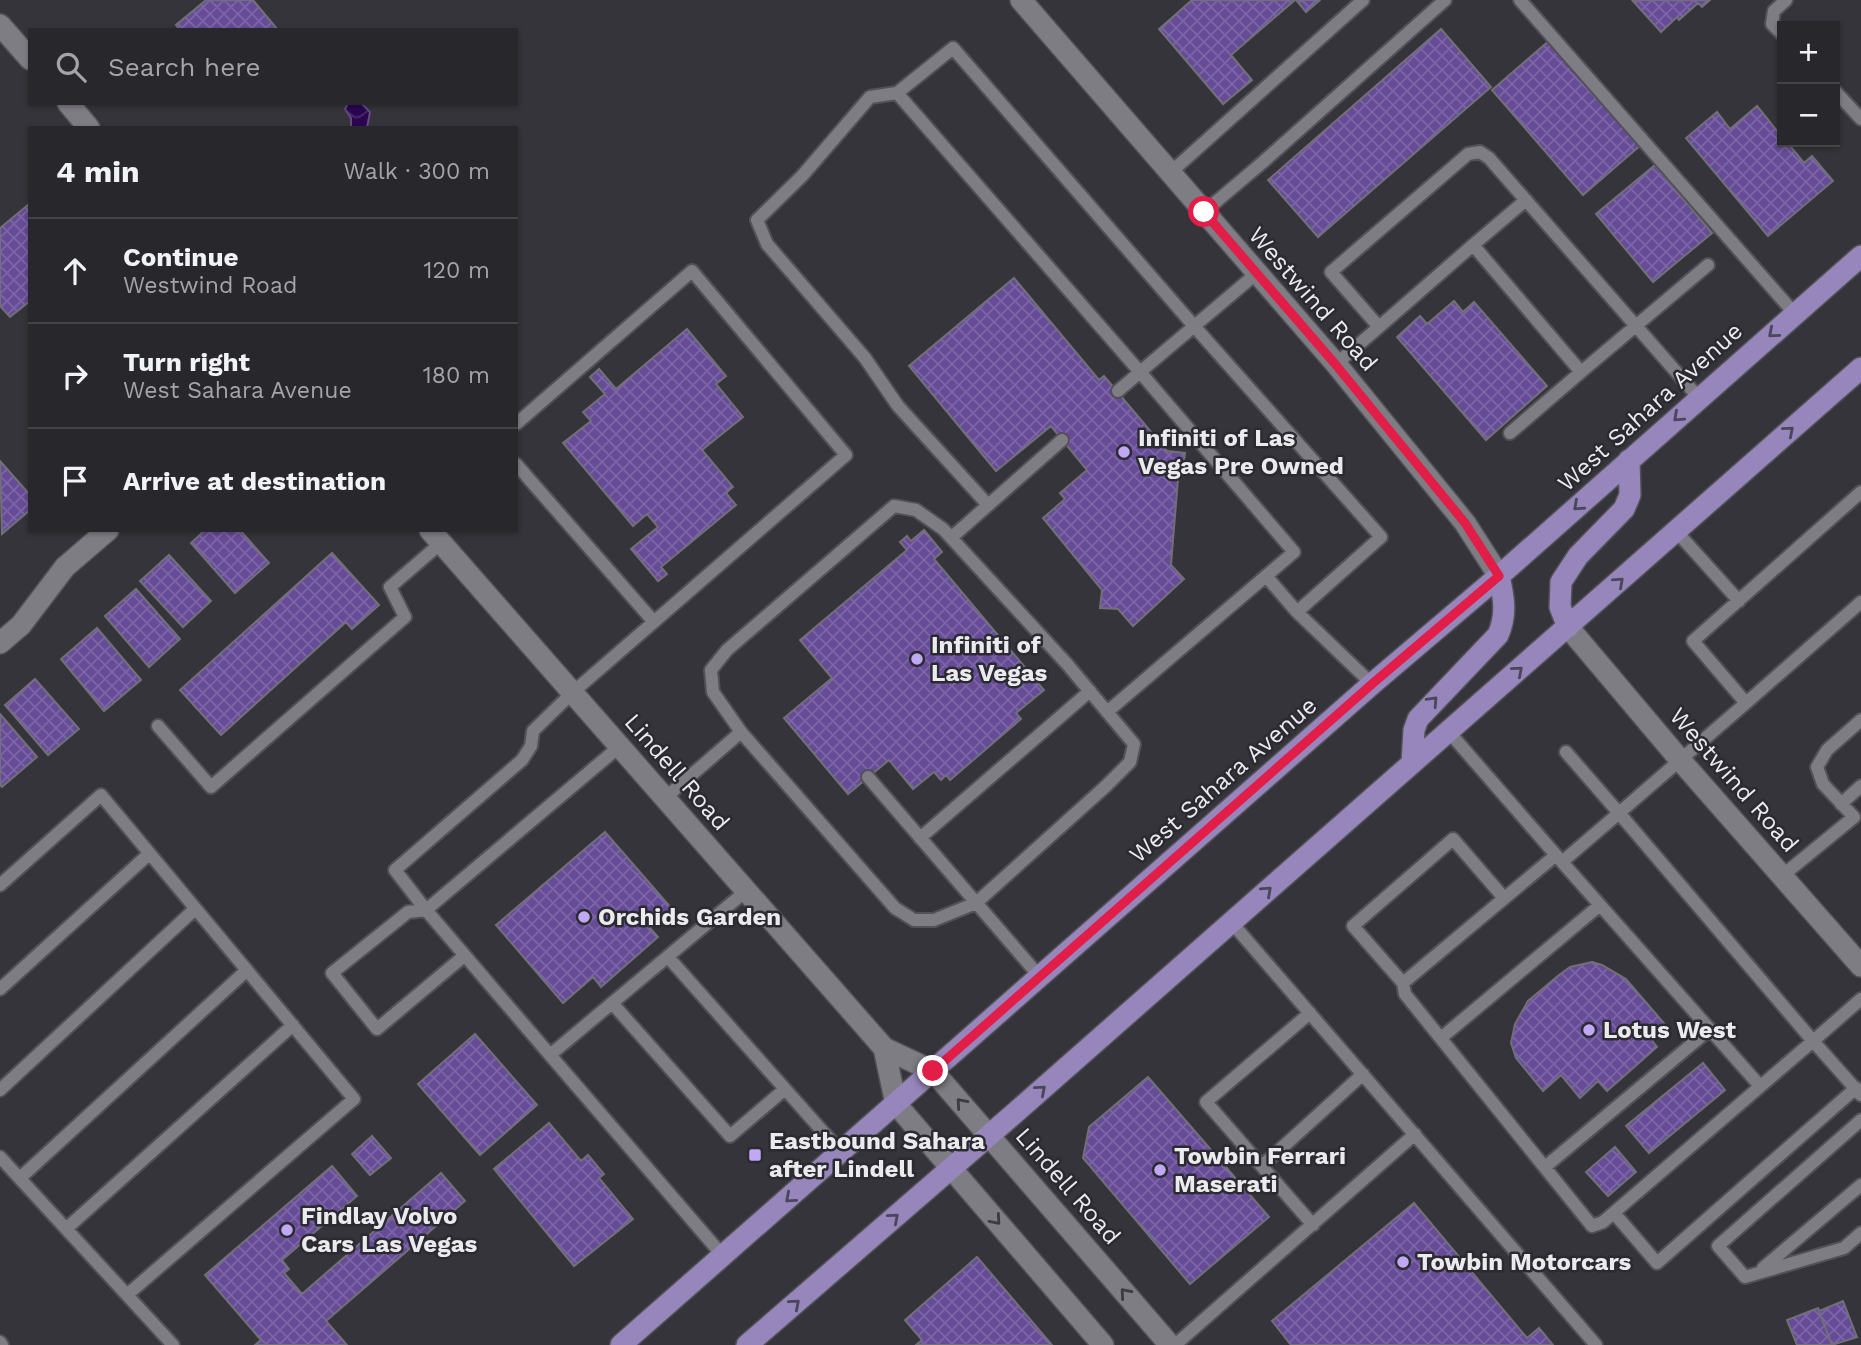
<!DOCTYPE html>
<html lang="en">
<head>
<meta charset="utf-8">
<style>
  :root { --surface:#28272c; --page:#343338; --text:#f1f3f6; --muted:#a5a5a9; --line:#444448 }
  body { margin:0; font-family:"Work Sans",sans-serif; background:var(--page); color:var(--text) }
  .controls { position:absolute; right:21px; top:21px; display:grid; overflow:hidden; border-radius:0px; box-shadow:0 2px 5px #0004 }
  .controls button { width:63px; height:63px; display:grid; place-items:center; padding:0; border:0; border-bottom:2px solid var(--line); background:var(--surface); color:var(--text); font:35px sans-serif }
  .stop { position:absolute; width:21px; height:21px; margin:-16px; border:5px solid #e11d48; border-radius:50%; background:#fff }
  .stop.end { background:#e11d48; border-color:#fff; box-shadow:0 2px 7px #0008 }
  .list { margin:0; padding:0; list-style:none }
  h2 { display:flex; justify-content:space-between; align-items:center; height:91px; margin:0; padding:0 28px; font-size:30px }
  h2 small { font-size:23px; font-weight:400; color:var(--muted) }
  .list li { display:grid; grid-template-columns:46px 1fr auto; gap:21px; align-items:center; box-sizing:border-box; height:105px; padding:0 28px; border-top:2px solid var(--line) }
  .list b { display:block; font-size:26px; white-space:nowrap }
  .list p { margin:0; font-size:23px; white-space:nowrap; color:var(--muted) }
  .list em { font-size:23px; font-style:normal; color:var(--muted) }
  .icon { flex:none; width:38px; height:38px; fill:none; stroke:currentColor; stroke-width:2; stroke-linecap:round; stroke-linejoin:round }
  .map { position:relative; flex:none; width:1861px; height:1345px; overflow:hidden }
  .search { position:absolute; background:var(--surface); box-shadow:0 2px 5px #0004; left:28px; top:28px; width:490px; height:77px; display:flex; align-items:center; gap:18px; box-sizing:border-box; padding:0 24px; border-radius:0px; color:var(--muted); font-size:26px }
  .panel { position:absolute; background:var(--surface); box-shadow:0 2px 5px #0004; left:28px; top:126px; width:490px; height:406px; border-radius:0px }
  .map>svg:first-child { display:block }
  .water { fill:url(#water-waves); stroke:#644a80; stroke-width:2 }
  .building { fill:url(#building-cross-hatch); stroke:#727077; stroke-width:2 }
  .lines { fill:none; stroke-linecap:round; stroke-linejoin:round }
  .service-casing { stroke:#535156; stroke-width:16 }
  .minor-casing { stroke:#535156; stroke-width:24 }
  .tertiary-casing { stroke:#535156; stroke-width:24 }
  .primary-casing { stroke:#535156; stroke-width:24 }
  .service { stroke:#7f7d84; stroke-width:12 }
  .minor { stroke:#7f7d84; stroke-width:21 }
  .tertiary { stroke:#7f7d84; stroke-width:21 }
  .primary { stroke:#9686bb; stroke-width:21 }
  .oneway { stroke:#4b465a }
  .oneway2 { stroke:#3c3b41 }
  .route { stroke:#e11d48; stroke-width:9 }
  .poi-dot { fill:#c0a8f4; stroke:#2b2a30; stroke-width:2.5 }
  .labels { text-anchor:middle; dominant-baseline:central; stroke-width:5; stroke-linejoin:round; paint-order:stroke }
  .street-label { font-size:24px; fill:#ebeaee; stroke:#2b2a30 }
  .poi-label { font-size:24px; font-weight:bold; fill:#ebeaee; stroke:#2b2a30; text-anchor:start }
</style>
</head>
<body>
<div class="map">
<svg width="1861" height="1345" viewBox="0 0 1861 1345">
  <defs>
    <pattern id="water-waves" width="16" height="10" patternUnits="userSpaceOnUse" patternTransform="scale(1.75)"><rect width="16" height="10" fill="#2a0651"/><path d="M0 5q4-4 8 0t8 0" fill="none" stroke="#492a6a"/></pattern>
    <pattern id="building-cross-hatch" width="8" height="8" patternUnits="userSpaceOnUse" patternTransform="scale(1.75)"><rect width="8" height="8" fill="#664b97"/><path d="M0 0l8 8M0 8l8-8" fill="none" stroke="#7c65a6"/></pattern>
  </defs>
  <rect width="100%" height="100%" fill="#35343a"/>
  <path class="water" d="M348 103H361L370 112 367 128H351V118L345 109Z"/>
  <path class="building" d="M206 0H253L278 30H180L176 25Z
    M1192 0H1295L1231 55 1252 80 1223 104 1159 29Z
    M1296 0H1320L1306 12Z
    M1632 0H1710L1702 7 1698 3 1679 20 1677 17 1661 32Z
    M1441 29 1491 87 1318 237 1268 180Z
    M1550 40 1641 145 1583 195 1492 90Z
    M1757 106 1782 137V142H1787L1804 163 1812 156 1833 181 1768 236 1686 138 1717 112 1730 129Z
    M1655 165 1712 233 1653 282 1596 214Z
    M29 204 30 301 10 317 0 306V228Z
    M1014 278 1099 380 1104 376 1167 451 1185 453 1183 470 1186 472 1178 479 1171 565 1184 579 1133 626 1118 609 1100 608 1102 590 1043 518 1065 499 1060 493 1087 470 1051 426 996 471 909 366Z
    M1454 301 1463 312 1474 302 1547 386 1486 440 1397 337 1420 316 1427 324Z
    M687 329 726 376 716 384 743 417 702 450 733 487 726 493 736 505 661 567 667 574 658 581 631 549 658 527 647 514 633 526 563 443 591 421 583 412 605 394 590 377 599 369 616 389Z
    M0 461 30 495V510L2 534Z
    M205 530H240L269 563 235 593 191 543Z
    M924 530 942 552 934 559 1044 690 1016 713 1021 719 950 780 946 775 941 780 934 772 913 789 889 760 848 794 784 718 832 678 800 640 907 550 900 542 907 536 911 541Z
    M332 553 379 605 352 629 346 622 221 735 180 690Z
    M169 555 211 601 183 627 140 581Z
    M136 589 180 639 149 667 105 616Z
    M97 628 141 680 104 711 61 659Z
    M35 679 79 729 48 755 5 705Z
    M0 714 37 757 2 787 0 785Z
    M605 832 672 909 650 928 658 937 601 987 593 977 563 1003 496 925Z
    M1592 962 1602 965 1626 979 1668 1028 1652 1041 1657 1047 1607 1091 1598 1081 1580 1098 1561 1075 1543 1091 1516 1058 1511 1043 1515 1024 1528 1001 1559 975 1570 967Z
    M475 1034 537 1105 480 1155 418 1084Z
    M1703 1063 1725 1090 1649 1153 1626 1126Z
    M1148 1077 1269 1217 1190 1284 1083 1158 1089 1127Z
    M549 1123 581 1161 588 1155 604 1174 599 1178 633 1219 574 1266 494 1169Z
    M372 1136 391 1158 370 1175 352 1154Z
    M1615 1147 1636 1172 1608 1196 1586 1172Z
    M332 1166 357 1196 282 1260 289 1269 284 1273 302 1294 441 1173 465 1201 326 1321 347 1345H255L261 1340 205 1275Z
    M1414 1203 1527 1338 1539 1328 1553 1345H1291L1272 1321Z
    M977 1257 1052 1345H916L922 1340 905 1320Z
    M1843 1301 1857 1337 1832 1345 1819 1311Z
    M1818 1308 1832 1345H1797L1787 1320Z"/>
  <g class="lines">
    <defs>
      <path id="service" d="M1520 0 1795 314
        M1782 34 1772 24 1774 11 1786 0
        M1835 91 1861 119
        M897 93 870 97 802 176 757 220 767 244 865 358 898 406 988 505
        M1170 173 1363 0
        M1204 212 1263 162 1445 0
        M1473 245 1526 200
        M1257 273 1140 372 897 93 953 48 1194 326 1381 537 1297 612
        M1379 327 1473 245 1581 372 1708 265
        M1336 364 1379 327 1331 272 1468 154 1480 152 1489 158 1699 398
        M1510 433 1581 372
        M516 464 654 622
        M1861 492 1693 641 1746 703 1619 813 1813 1041 1861 999
        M894 506 916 510 943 529 1067 664 1134 744 1130 762 1106 786 976 903 934 920H914L895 908 741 732 713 692 711 670 727 650Z
        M1676 531 1739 601
        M952 537 1062 440
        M1266 576 1297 612 1372 684
        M1746 703 1861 602
        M1107 712 1294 552 1140 372 1118 391
        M158 726 211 787 405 617 390 587 441 543
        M1449 732 1562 862 1619 813 1566 752
        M868 777 1040 977
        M665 798 741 732
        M1841 804 1861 786
        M920 838 1090 691
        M1556 855 1403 983 1405 994 1592 1226 1603 1222 1813 1041 1861 1095
        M1562 862 1760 1086
        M1782 876 1854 817 1823 784 1817 767 1827 750 1861 720
        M0 885 101 795 354 1099 128 1294
        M426 910 395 870 522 760 531 746 533 731 572 693 846 455 692 271 516 424
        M426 910 408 912 332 973 377 1029 464 956
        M1232 923 1596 1345
        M668 957 841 1152
        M1403 983 1353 926 1453 839 1504 898
        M0 989 149 854
        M612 1003 730 1136 785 1089
        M1310 1013 1206 1102 1313 1225
        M1441 1038 1600 905
        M550 1055 426 910 620 746
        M0 1090 195 909
        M1861 1120 1718 1246 1745 1277 1844 1248 1861 1233
        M0 1157 173 1345
        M1262 1166 1363 1074
        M1545 1167 1710 1029
        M20 1178 247 970
        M1614 1213 1657 1263 1856 1088
        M67 1228 293 1025
        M723 1256 550 1055 746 891
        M1763 1268 1861 1185
        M0 1342 2 1345
        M1175 1345 1415 1134"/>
      <path id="minor" d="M1021 0 1336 364 1465 523 1499 576
        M1568 627 1681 761 1861 966
        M0 643 21 625 65 567 108 530"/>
      <path id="tertiary" d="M0 25 30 59
        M68 103 89 128
        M430 530 884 1048 933 1071 1170 1345
        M884 1048 896 1104 1103 1345"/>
      <path id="primary" d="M1568 627 1560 607 1561 582 1578 556 1624 509 1630 495 1629 460
        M1412 763 1414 730 1418 719 1498 635C1507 615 1504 598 1499 576
        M621 1345 1372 684 1499 576 1861 256
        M747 1345 1016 1112 1861 368"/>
    </defs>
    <use href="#service" class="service-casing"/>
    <use href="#minor" class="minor-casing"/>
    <use href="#tertiary" class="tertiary-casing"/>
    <use href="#primary" class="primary-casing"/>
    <use href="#service" class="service"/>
    <use href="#minor" class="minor"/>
    <use href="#tertiary" class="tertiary"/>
    <use href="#primary" class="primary"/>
  </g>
  <defs><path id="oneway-chevron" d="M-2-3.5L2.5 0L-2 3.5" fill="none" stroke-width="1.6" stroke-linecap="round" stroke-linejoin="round" transform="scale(1.75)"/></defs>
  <g class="oneway">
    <use href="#oneway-chevron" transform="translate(1773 333) rotate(139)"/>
    <use href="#oneway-chevron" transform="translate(1678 417) rotate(138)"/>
    <use href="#oneway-chevron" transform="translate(1789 431) rotate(-41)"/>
    <use href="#oneway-chevron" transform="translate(1578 506) rotate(138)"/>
    <use href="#oneway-chevron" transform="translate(1619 582) rotate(-42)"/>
    <use href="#oneway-chevron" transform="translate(1518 671) rotate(-41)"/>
    <use href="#oneway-chevron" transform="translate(1433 701) rotate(-47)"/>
    <use href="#oneway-chevron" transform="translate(1267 891) rotate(-42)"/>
    <use href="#oneway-chevron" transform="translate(1041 1090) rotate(-41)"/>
    <use href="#oneway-chevron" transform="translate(790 1198) rotate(139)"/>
    <use href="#oneway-chevron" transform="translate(894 1218) rotate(-41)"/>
    <use href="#oneway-chevron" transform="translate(795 1304) rotate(-41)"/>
  </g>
  <g class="oneway2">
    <use href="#oneway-chevron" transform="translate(961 1103) rotate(-131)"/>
    <use href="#oneway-chevron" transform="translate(996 1220) rotate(49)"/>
    <use href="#oneway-chevron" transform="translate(1125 1293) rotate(-131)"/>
  </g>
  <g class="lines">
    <path class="route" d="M933 1071 1372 684 1499 576 1465 523 1336 365 1204 212"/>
  </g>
  <g class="poi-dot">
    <circle cx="1124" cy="452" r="7"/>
    <circle cx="917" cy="659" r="7"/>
    <circle cx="584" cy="917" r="7"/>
    <circle cx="1589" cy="1030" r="7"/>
    <rect x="748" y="1148" width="14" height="14" rx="3.5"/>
    <circle cx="1160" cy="1170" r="7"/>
    <circle cx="287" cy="1230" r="7"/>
    <circle cx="1403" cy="1262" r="7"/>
  </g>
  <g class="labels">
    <g class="street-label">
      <text transform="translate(1313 299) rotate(49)">Westwind Road</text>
      <text transform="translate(1650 407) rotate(-42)">West Sahara Avenue</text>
      <text transform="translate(677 772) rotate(49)">Lindell Road</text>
      <text transform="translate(1223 780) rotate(-41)">West Sahara Avenue</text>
      <text transform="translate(1734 780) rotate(49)">Westwind Road</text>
      <text transform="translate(1068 1186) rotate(49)">Lindell Road</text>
    </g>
    <g class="poi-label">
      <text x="1138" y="438">Infiniti of Las<tspan x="1138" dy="28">Vegas Pre Owned</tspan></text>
      <text x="931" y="645">Infiniti of<tspan x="931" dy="28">Las Vegas</tspan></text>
      <text x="598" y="917">Orchids Garden</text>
      <text x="1603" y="1030">Lotus West</text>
      <text x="769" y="1141">Eastbound Sahara<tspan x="769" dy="28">after Lindell</tspan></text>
      <text x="1174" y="1156">Towbin Ferrari<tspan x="1174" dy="28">Maserati</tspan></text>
      <text x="301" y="1216">Findlay Volvo<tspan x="301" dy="28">Cars Las Vegas</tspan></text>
      <text x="1417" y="1262">Towbin Motorcars</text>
    </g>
  </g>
</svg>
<div class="controls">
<button>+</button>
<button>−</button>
</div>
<div class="stop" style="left:1204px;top:212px"></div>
<div class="stop end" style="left:933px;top:1071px"></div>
<div class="search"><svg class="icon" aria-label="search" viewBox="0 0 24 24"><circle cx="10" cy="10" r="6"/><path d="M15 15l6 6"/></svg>Search here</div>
<section class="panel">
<h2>4 min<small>Walk · 300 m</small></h2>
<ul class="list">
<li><svg class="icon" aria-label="ahead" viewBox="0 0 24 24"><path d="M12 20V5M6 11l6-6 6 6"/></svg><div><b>Continue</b><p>Westwind Road</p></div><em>120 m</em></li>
<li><svg class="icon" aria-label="right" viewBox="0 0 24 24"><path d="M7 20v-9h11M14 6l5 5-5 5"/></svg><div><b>Turn right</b><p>West Sahara Avenue</p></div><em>180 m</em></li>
<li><svg class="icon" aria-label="arrive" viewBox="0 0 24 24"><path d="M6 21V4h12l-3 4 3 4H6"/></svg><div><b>Arrive at destination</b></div></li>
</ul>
</section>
</div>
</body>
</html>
